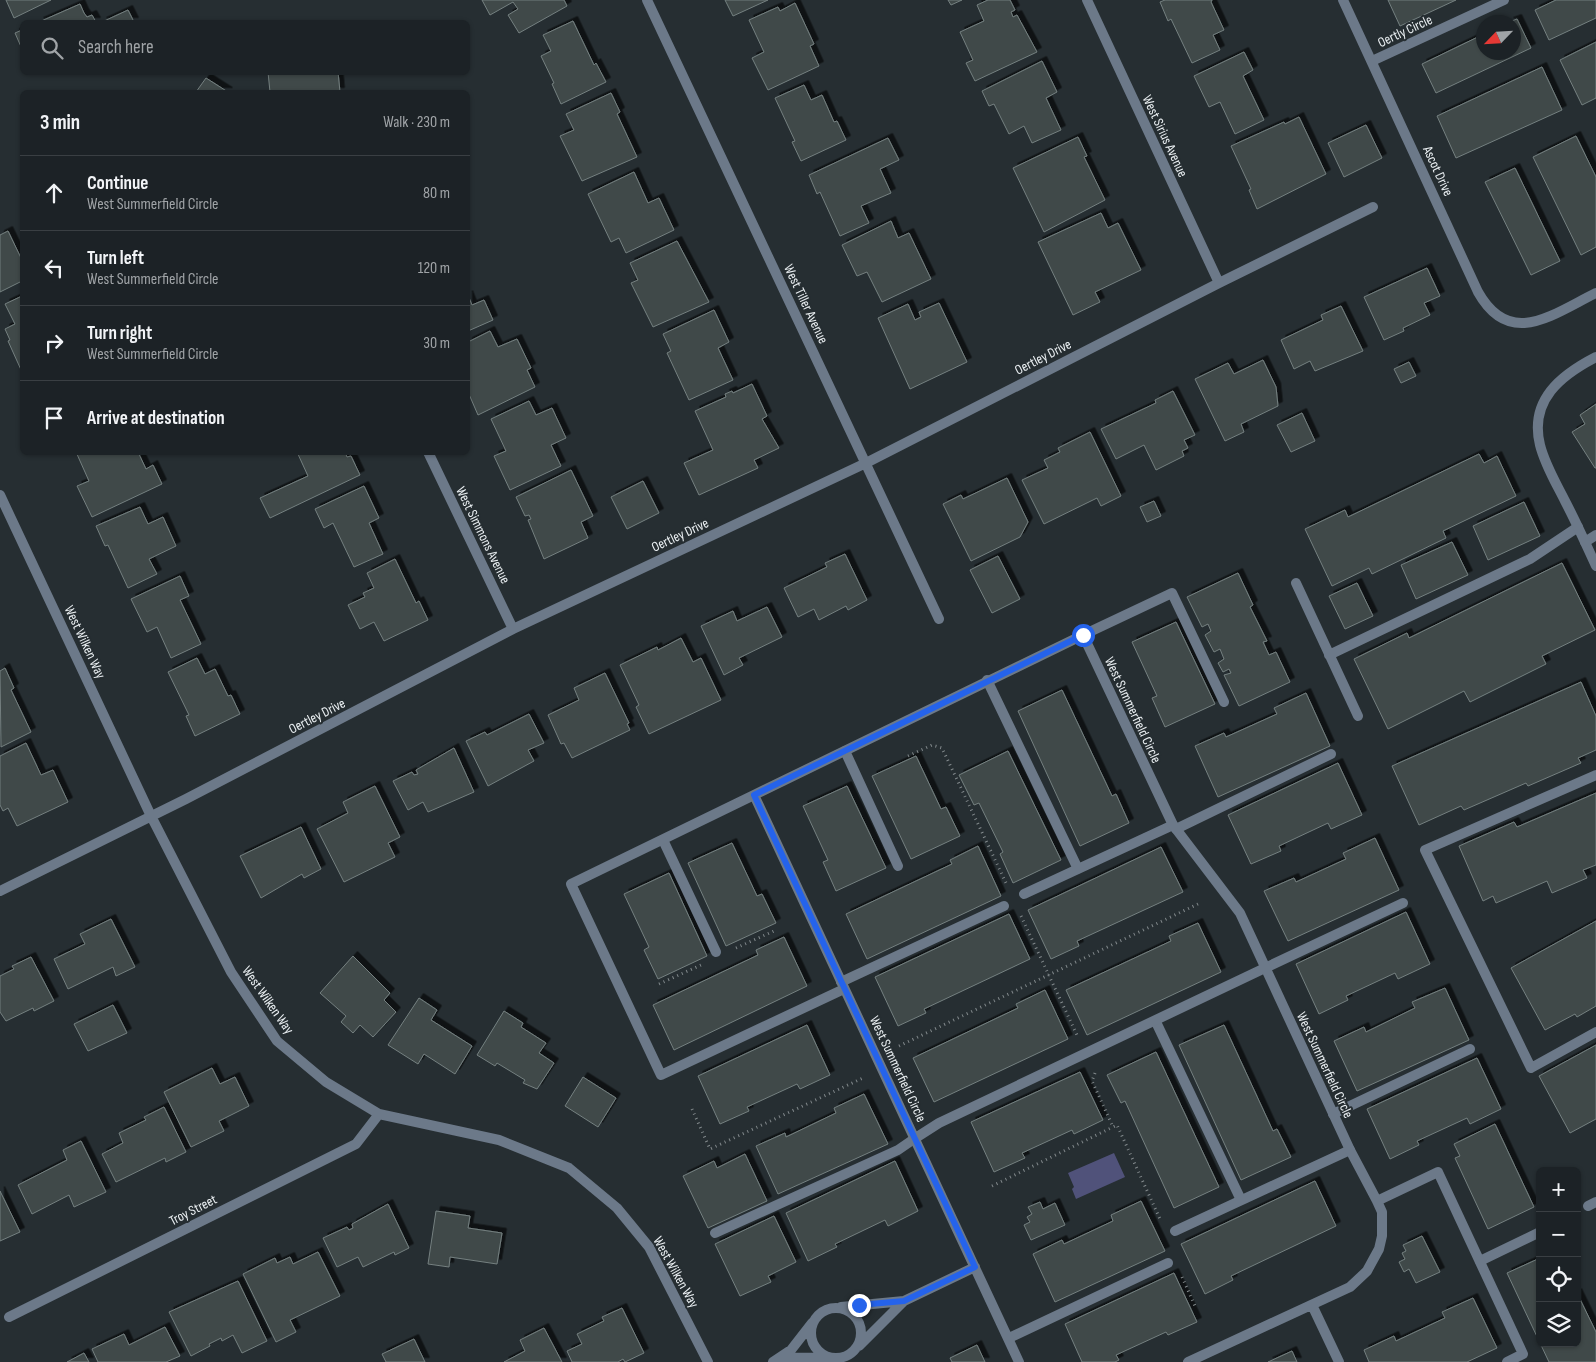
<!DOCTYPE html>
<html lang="en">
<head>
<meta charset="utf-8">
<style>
  :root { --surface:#1c2226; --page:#252a2e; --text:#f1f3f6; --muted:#a0a4a7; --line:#3a3f43 }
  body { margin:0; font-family:"Sofia Sans Condensed",sans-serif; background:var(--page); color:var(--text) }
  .controls { position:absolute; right:15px; bottom:15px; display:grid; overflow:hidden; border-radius:8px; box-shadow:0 1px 4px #0004 }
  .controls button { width:45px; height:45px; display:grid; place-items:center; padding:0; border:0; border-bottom:1px solid var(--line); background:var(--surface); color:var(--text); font:25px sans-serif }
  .compass { position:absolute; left:1476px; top:15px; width:45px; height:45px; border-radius:50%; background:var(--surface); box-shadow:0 1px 4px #0004; rotate:245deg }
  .stop { position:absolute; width:15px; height:15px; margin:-11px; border:4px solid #2563eb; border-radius:50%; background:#fff }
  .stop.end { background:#2563eb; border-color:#fff; box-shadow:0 1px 5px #0008 }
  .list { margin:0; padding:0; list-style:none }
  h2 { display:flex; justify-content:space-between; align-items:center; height:65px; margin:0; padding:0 20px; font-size:21px }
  h2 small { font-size:16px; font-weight:400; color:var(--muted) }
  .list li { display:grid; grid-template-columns:32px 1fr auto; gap:15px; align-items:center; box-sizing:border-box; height:75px; padding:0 20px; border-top:1px solid var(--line) }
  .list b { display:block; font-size:19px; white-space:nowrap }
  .list p { margin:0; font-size:16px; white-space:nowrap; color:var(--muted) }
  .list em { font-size:16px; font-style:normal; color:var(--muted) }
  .icon { flex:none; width:28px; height:28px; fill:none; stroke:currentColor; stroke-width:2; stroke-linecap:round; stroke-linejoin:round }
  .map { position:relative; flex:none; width:1596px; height:1362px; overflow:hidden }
  .search { position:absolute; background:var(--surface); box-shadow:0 1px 4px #0004; left:20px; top:20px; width:450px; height:55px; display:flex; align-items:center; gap:12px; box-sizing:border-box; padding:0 18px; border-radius:8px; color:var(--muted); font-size:19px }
  .panel { position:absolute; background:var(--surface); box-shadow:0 1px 4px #0004; left:20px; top:90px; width:450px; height:365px; border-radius:8px }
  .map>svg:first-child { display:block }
  .water { fill:#50527a }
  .building { fill:#3f4949; stroke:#758080; filter:url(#shadow) }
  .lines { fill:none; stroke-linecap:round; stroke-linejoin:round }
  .path { stroke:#82898c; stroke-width:3; stroke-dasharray:1 4; stroke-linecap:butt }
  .service { stroke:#6c7989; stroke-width:10 }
  .minor { stroke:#6c7989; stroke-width:10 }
  .route { stroke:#2563eb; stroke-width:6 }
  .labels { text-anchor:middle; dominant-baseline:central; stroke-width:4; stroke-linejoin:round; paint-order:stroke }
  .street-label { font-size:14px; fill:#ebf0f3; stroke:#262e32 }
</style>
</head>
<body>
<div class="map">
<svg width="1596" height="1362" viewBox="0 0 1596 1362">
  <defs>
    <filter id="shadow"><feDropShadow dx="4.5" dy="-4.5" stdDeviation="0" flood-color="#0009"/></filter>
  </defs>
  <rect width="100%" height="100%" fill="#262e32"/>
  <path class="water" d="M1114 1153 1125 1177 1076 1199 1072 1189 1074 1187 1068 1173Z"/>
  <path class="building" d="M6 0H51L14 18Z
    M482 0H564L567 6 519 33 508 15 518 9 513 2 490 15Z
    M725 0H768L733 16Z
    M948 0H962L951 5Z
    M988 0H1010L1015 10 1011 12 1013 17 1017 15 1037 52 975 81 966 63 973 60 960 32 984 21 977 5Z
    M1165 0H1212L1211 2 1224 30 1213 35 1220 50 1192 63 1171 19 1168 21 1160 2Z
    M1388 0H1456L1400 26Z
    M1556 0H1596V18L1549 40 1535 10Z
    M795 3 814 44 810 46 819 66 768 90 752 58 764 52 749 20 778 7 780 11Z
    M80 4 84 13 87 17 92 15 96 22H39Z
    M128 10 134 22H102Z
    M1517 19 1531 48 1436 93 1422 64 1484 34V52H1514V22H1509Z
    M573 21 594 65 596 63 606 82 561 104 552 84 554 83 541 56 551 51 543 35Z
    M22 30V49L15 33Z
    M1596 42V98L1582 105 1560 60Z
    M1244 52 1253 70 1243 76 1264 120 1235 134 1220 102 1209 107 1194 76Z
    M1042 61 1057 92 1046 98 1061 130 1032 143 1024 126 1009 134 994 104 989 106 982 91Z
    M1542 67 1562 110 1456 158 1437 116Z
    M268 72H338L340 92H270Z
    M206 78 228 92H196Z
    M804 85 811 100 822 95 834 122 837 121 846 140 801 161 792 142 795 141 775 98Z
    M611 93 620 112 617 114 637 157 582 181 560 136 574 130 566 114Z
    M1299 117 1326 174 1257 209 1249 190 1251 189 1231 146 1284 122 1285 124Z
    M1366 125 1382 158 1344 177 1328 143Z
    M1576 136 1596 177V247L1581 255 1533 157Z
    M1078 137 1087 156 1084 157 1105 200 1044 232 1013 168Z
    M888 138 899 160 880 169 891 193 861 206 869 223 840 236 820 192 817 194 809 175Z
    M1515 168 1560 261 1531 275 1485 182Z
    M634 172 648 203 659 198 674 230 626 253 619 238 611 242 588 194Z
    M1101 213 1108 228 1118 223 1141 270 1095 292 1100 302 1073 315 1038 242Z
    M891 221 898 238 909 233 931 279 882 302 867 272 857 276 842 245Z
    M8 231 21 258H22V281L0 292V235Z
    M677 241 709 302 653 327 631 283 638 280 630 263Z
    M1427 268 1440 296 1424 303 1430 315 1403 328 1404 331 1384 340 1364 297Z
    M468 295 472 305 484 300 493 320 468 331Z
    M22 296V372L8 341 10 340 5 329 15 324 5 304Z
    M939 303 967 362 910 389 878 318 908 304 915 320 921 317 919 312Z
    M1341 306 1363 351 1315 371 1310 361 1294 369 1281 340 1323 320 1321 315Z
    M714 310 729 342 718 348 733 380 689 400 667 353 671 351 663 334Z
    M490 331 498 347 517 339 531 368 527 370 535 387 478 415 468 392V342Z
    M1263 360 1276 387 1278 406 1241 424 1244 432 1225 441 1195 379 1228 363 1234 374Z
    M1409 362 1416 376 1401 383 1394 369Z
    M752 384 767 416 762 419 779 448 754 460 758 468 699 495 684 463 713 450 695 411 726 397 725 394 732 391 733 393Z
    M1173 391 1195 435 1184 440 1188 448 1182 451 1184 456 1156 470 1144 445 1116 459 1101 429 1156 403 1155 400Z
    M529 401 536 415 552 408 566 438 551 445 561 466 510 490 494 456 506 451 491 419Z
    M1596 404V468H1595L1572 432 1585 424 1580 415Z
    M1302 413 1315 441 1291 452 1277 425Z
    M1090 432 1121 496 1101 506 1097 498 1044 524 1022 480 1048 468 1044 460 1060 452 1058 448Z
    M76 452H138L146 469 153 465 162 484 92 517 77 486 89 481Z
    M297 452H345L347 457 351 456 360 475 270 518 260 498 308 476Z
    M1479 454 1484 463 1497 456 1516 496 1443 531 1446 538 1372 574 1369 568 1332 586 1305 529 1345 510 1348 517Z
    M571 470 593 516 581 522 588 538 544 559 528 520 531 519 529 515 525 516 516 497Z
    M1007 478 1028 522 1020 537 971 561 943 504 961 495 963 499Z
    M643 481 659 513 627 529 611 497Z
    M364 486 379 518 369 523 383 554 354 567 333 523 324 528 315 509Z
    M1154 501 1161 516 1147 522 1140 507Z
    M1524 502 1540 536 1488 560 1473 526Z
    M140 507 148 524 163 517 176 546 149 559 157 574 128 588 108 545 105 546 96 526Z
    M1452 542 1468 575 1416 599 1401 565Z
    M845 554 867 600 848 610 846 606 819 620 814 609 798 617 784 588 827 567 825 563Z
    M998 556 1020 599 992 613 970 570Z
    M395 559 416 603 419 601 428 620 384 641 374 622 360 629 348 605 365 597 363 593 374 588 367 573Z
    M1562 563 1595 630 1542 656 1546 664 1470 702 1464 691 1388 729 1354 659 1407 633 1409 638Z
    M1238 573 1253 605 1250 607 1267 641 1263 642 1269 655 1276 652 1290 682 1239 706 1224 675 1231 673 1229 669 1223 672 1218 663 1224 659 1220 649 1214 652 1205 635 1211 631 1208 624 1202 627 1187 597Z
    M180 576 189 596 180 600 201 644 171 658 157 627 147 632 131 599Z
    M1357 583 1373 616 1345 629 1329 596Z
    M767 607 782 637 739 658 743 665 724 675 701 626 733 611 737 621Z
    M1176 622 1215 704 1165 727 1152 698 1157 696 1132 642Z
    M681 638 693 662 701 658 721 700 649 734 636 707 639 705 620 665 657 647 658 650Z
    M197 658 205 674 215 669 228 696 231 695 240 714 195 736 186 716 189 715 168 672Z
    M5 668 14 688 11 690 31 732 1 747 0 671Z
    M605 673 629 723 627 724 630 730 572 758 564 743 561 744 548 715 579 700 574 688Z
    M1581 682 1596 716V750L1578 758 1581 763 1528 786 1526 783 1464 810 1461 806 1419 825 1392 766Z
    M1062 690 1112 796 1116 794 1129 823 1080 846 1018 711Z
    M1306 693 1330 746 1218 797 1195 746 1224 733 1226 737 1277 714 1274 708Z
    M529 714 544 743 528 750 534 761 488 786 466 741 485 732 487 735Z
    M26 743 41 775 53 770 68 802 17 826 8 808 3 811 0 805V756Z
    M454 748 474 792 428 812 423 802 408 810 393 781 412 772 414 775 418 774 416 770Z
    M1008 751 1061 860 1013 883 1000 854 1003 852 979 803 974 805 959 775Z
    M916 756 941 809 946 807 960 836 911 859 872 776Z
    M1338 763 1362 815 1331 829 1328 823 1279 846 1281 851 1251 864 1228 815Z
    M375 786 400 837 388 843 395 857 344 882 317 829 348 813 343 802Z
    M847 786 886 868 836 891 823 862 828 860 803 806Z
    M1596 793V865L1583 870 1587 878 1552 893 1547 881 1496 903 1493 896 1483 901 1459 846 1514 822 1517 827Z
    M301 827 321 869 304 878 302 874 261 898 240 856Z
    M1375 838 1399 890 1288 941 1264 891 1294 878 1296 882 1346 859 1343 853Z
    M732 843 757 896 762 894 776 923 726 946 688 863Z
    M978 846 1001 896 867 959 846 914 952 864 950 860Z
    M1161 847 1183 892 1077 941 1079 946 1051 959 1028 910Z
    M669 873 707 956 658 979 644 950 649 947 624 894Z
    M1406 912 1430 964 1398 979 1395 973 1346 996 1348 1000 1319 1014 1296 964Z
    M1009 914 1030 959 924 1009 926 1013 898 1026 875 977Z
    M111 919 135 967 116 976 113 967 68 989 54 959 85 944 80 934Z
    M1596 921V1006L1577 1017 1575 1014 1545 1030 1511 968Z
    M1198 923 1221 972 1087 1035 1066 990 1171 941 1169 936Z
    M784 937 807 986 674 1050 653 1005 758 955 756 950Z
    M353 956 390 993 384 1000 396 1012 373 1037 360 1025 353 1033 341 1022 346 1016 320 993Z
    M31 957 54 1001 34 1011 33 1008 6 1021 0 1012V976L14 969 12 966Z
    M1445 988 1469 1040 1357 1091 1334 1041 1364 1027 1366 1032 1415 1008 1412 1002Z
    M1045 990 1068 1039 934 1102 913 1058 1018 1008 1016 1004Z
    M419 998 437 1010 431 1020 472 1046 455 1074 424 1054 418 1064 388 1045Z
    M113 1005 127 1033 88 1051 74 1024Z
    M504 1011 523 1023 521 1027 546 1043 539 1053 554 1063 537 1089 523 1083 525 1080 497 1063 495 1066 477 1055Z
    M807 1025 830 1075 800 1089 797 1084 747 1107 749 1111 720 1124 698 1076Z
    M1224 1025 1273 1131 1277 1129 1291 1157 1241 1180 1179 1045Z
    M1596 1045V1119L1570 1133 1539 1076Z
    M1156 1052 1219 1187 1174 1208 1125 1101 1121 1103 1107 1075Z
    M1477 1058 1501 1109 1470 1124 1467 1118 1417 1141 1419 1145 1390 1159 1367 1109Z
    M212 1068 220 1084 235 1077 249 1106 219 1121 224 1131 191 1147 164 1092Z
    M1080 1072 1103 1120 1074 1134 1072 1130 1022 1153 1025 1158 994 1172 971 1122Z
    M583 1077 616 1098 598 1127 565 1106Z
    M864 1094 888 1144 778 1194 756 1146 785 1133 786 1137 836 1113 834 1108Z
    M164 1107 186 1152 166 1162 165 1158 116 1182 102 1154 123 1143 119 1133 146 1120 144 1117Z
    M1495 1124 1534 1207 1488 1229 1455 1158 1460 1156 1454 1144Z
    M81 1141 106 1192 74 1207 69 1195 32 1214 18 1185 67 1160 63 1150Z
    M745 1154 767 1201 708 1228 683 1176 714 1161 717 1168Z
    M895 1161 918 1211 888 1226 885 1220 835 1244 837 1247 808 1261 786 1213Z
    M1315 1181 1336 1226 1231 1276 1233 1280 1205 1294 1181 1244Z
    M0 1191 20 1232 0 1241Z
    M1141 1201 1165 1251 1055 1302 1033 1254 1062 1240 1064 1244 1113 1221 1111 1215Z
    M1040 1202 1043 1209 1055 1203 1065 1225 1031 1240 1024 1225 1030 1222 1027 1217 1032 1214 1028 1207Z
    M388 1204 409 1248 395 1255 394 1252 363 1267 358 1257 337 1267 323 1238 347 1227 349 1230 353 1228 352 1224Z
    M436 1211 470 1216 468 1228 502 1233 497 1264 450 1257 449 1267 428 1264Z
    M774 1216 796 1262 768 1276 771 1282 740 1296 715 1244Z
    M1422 1236 1440 1272 1416 1283 1409 1269 1404 1272 1399 1262 1405 1259 1402 1253 1406 1251 1403 1245Z
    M318 1252 340 1296 290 1320 296 1332 276 1342 243 1274 275 1258 277 1263 290 1257 293 1264Z
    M1540 1258V1343L1507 1273Z
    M1174 1273 1197 1322 1168 1335 1166 1332 1116 1355 1119 1360 1115 1362H1082L1065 1324Z
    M238 1281 267 1341 242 1353 233 1335 222 1341 221 1338 209 1344 210 1346 191 1356 169 1312Z
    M1577 1293 1596 1332V1362H1549L1540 1343H1577Z
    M1473 1298 1497 1348 1467 1362H1369L1364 1350 1394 1336 1396 1341 1445 1318 1442 1312Z
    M622 1308 644 1353 625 1362 623 1359 618 1362H572L567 1351 582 1344 577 1334 604 1321 602 1317Z
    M165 1327 180 1356 166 1362H98L92 1349 124 1334 129 1345Z
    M544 1328 562 1362H504L525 1351 520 1340Z
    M414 1339 425 1362H386L382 1354Z
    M977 1345 985 1362H952L950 1358Z
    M1292 1351 1297 1362H1268Z
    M84 1353 89 1362H67Z"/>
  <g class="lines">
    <path class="path" d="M908 756 932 745 942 748 1007 885
      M1021 916 1077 1035
      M736 948 774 931
      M659 984 701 965
      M899 1046 1198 904
      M1095 1073 1092 1081 1113 1127 1117 1125 1160 1219
      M692 1109 710 1149 863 1078
      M992 1186 1113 1127
      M1182 1277 1195 1306"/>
    <path class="service" d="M1585 542 1596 535
      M1296 583 1358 716
      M1083 635 1172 593 1224 702
      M1329 655 1530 559 1578 527
      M987 680 1078 869
      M845 751 898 866
      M1596 775 1425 850 1531 1068 1596 1032
      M1176 829 1331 754
      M663 840 716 952
      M1024 894 1173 825
      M1265 968 1403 903
      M841 982 1004 906
      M1156 1022 1241 1200
      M1333 1114 1470 1049
      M1175 1231 1350 1150
      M715 1233 898 1150 914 1139
      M1480 1261 1540 1232
      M1009 1338 1168 1263"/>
    <path class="minor" d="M647 0 939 619
      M1087 0 1219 283
      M1343 0 1478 292C1510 349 1553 314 1596 293
      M1372 61 1504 0
      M1596 357C1561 375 1529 400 1540 445 1545 465 1556 483 1565 501 1576 522 1586 544 1596 566
      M428 452 513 629
      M0 495 151 816 231 972 277 1041 326 1082 379 1114 499 1140 569 1168 617 1208 649 1247 708 1362
      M754 795 571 884 661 1075 844 989
      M0 891 186 799 513 629 866 463 1219 283 1373 207
      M914 1139 939 1123 1265 968
      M1377 1201 1438 1172 1523 1354 1507 1362
      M1588 1206 1596 1202
      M1312 1305 1339 1362
      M841 1307 904 1301 975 1267
      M811 1333a25 25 0 1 1 50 0a25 25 0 1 1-50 0Z
      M9 1317 356 1144 379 1114
      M859 1346 904 1301
      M783 1357 827 1358
      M773 1362 791 1350 812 1323
      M1019 1362 754 795 1083 635 1173 825 1240 913 1350 1150 1377 1201 1382 1212V1236L1379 1249 1367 1271 1350 1287 1188 1362"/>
  </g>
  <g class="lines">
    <path class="route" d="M859 1305 904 1301 975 1267 754 795 1083 635"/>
  </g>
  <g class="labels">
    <g class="street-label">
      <text transform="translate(1405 31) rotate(-25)">Oertly Circle</text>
      <text transform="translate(1165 136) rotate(65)">West Sirius Avenue</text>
      <text transform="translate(1438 171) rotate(65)">Ascot Drive</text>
      <text transform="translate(806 304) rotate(65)">West Tiller Avenue</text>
      <text transform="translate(1043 357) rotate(-27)">Oertley Drive</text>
      <text transform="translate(483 535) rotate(64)">West Simmons Avenue</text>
      <text transform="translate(680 535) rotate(-25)">Oertley Drive</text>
      <text transform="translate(85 642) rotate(65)">West Wilken Way</text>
      <text transform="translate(1133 710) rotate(65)">West Summerfield Circle</text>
      <text transform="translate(317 716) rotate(-27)">Oertley Drive</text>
      <text transform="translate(268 1000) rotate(55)">West Wilken Way</text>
      <text transform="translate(1325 1065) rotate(65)">West Summerfield Circle</text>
      <text transform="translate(898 1069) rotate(65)">West Summerfield Circle</text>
      <text transform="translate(193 1210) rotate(-27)">Troy Street</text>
      <text transform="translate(676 1272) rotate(61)">West Wilken Way</text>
    </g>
  </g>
</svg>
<div class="controls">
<button>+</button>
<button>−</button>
<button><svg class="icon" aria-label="locate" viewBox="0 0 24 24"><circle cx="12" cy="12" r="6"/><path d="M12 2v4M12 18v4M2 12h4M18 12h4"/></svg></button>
<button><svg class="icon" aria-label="layers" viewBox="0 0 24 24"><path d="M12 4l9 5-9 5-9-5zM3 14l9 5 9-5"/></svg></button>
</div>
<svg class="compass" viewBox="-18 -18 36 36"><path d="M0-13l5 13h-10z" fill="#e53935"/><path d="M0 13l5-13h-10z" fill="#a0a4a7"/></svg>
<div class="stop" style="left:1083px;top:635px"></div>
<div class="stop end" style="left:859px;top:1305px"></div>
<div class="search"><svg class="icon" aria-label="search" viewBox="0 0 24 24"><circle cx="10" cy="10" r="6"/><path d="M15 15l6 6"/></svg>Search here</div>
<section class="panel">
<h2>3 min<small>Walk · 230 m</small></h2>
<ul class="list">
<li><svg class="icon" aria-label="ahead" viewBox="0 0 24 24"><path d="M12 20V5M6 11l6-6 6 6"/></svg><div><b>Continue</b><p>West Summerfield Circle</p></div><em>80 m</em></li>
<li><svg class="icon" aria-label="left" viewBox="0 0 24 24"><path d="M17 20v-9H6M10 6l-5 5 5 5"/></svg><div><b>Turn left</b><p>West Summerfield Circle</p></div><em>120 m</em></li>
<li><svg class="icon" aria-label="right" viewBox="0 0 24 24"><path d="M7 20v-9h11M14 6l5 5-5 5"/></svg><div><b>Turn right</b><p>West Summerfield Circle</p></div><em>30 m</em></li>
<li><svg class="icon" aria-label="arrive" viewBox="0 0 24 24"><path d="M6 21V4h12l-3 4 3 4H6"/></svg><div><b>Arrive at destination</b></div></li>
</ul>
</section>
</div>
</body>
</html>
